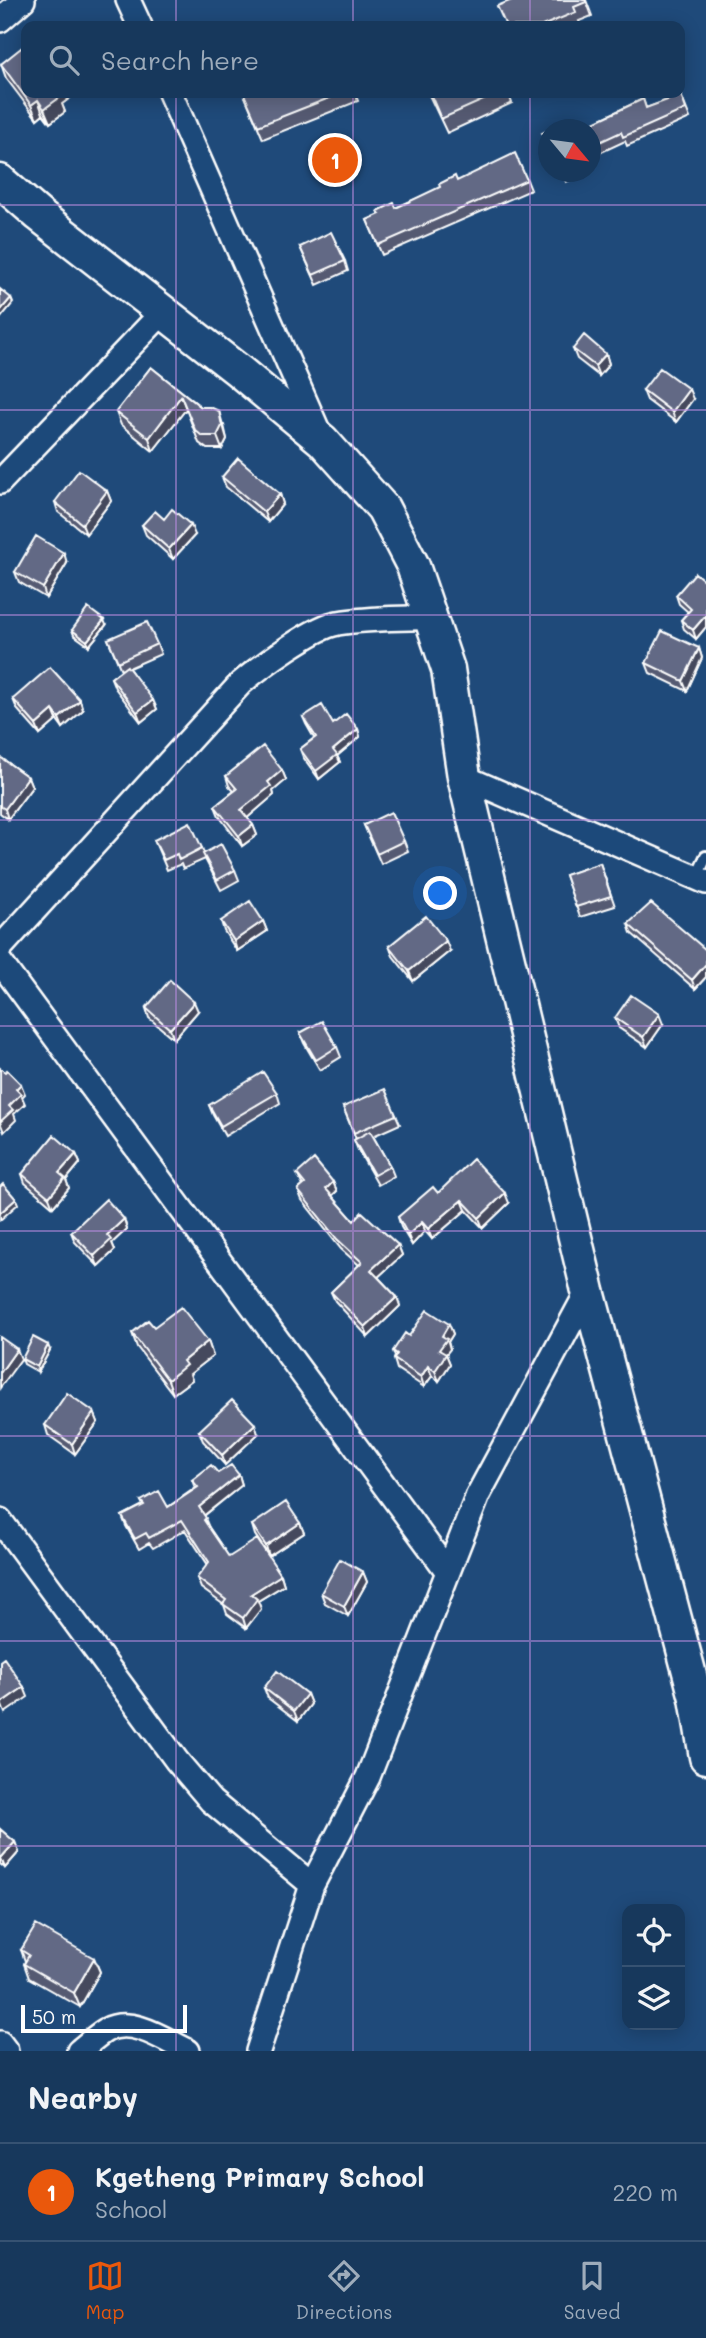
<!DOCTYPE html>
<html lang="en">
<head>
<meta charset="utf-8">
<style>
  :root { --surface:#17385c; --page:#244365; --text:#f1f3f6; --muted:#9eacbb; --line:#365272; --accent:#ea580c }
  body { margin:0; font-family:Mali,sans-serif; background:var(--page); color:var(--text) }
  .controls { position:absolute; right:21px; bottom:21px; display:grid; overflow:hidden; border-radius:14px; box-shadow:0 4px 18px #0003 }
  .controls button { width:63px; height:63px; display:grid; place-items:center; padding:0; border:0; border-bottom:2px solid var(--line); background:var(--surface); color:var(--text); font:35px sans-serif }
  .compass { position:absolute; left:538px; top:119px; width:63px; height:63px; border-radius:50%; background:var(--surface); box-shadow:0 4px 18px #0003; rotate:119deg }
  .scale { position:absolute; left:21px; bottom:18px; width:166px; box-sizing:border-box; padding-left:7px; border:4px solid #fff; border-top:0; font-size:19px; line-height:24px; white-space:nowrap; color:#fff; -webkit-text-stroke:5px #1f4a7a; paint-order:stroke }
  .you { position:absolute; left:441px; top:894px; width:24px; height:24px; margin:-18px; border:5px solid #fff; border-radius:50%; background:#1a73e8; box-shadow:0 0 0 10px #1a73e833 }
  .badge { display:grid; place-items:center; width:46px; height:46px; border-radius:50%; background:var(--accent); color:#fff; font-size:23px; font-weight:700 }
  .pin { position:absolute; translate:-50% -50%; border:4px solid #fff; box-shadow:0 2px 7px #0006 }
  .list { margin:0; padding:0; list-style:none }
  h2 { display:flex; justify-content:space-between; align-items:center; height:91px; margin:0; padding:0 28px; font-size:30px }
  h2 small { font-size:23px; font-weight:400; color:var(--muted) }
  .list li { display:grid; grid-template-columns:46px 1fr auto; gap:21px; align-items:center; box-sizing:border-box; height:98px; padding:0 28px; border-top:2px solid var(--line) }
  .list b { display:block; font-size:26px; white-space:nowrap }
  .list p { margin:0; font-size:23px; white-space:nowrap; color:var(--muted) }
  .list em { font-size:23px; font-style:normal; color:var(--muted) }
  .icon { flex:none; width:38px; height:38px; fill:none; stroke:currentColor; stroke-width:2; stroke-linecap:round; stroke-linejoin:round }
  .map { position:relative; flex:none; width:706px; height:2051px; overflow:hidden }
  .search { position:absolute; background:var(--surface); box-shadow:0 4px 18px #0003; left:21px; right:21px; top:21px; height:77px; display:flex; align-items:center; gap:18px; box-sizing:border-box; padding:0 24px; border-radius:14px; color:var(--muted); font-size:26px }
  .sheet { height:189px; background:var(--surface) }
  nav { display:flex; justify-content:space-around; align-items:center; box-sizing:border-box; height:98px; border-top:2px solid var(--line); background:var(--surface); font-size:19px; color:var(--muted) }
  nav a { display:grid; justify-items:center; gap:4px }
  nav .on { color:var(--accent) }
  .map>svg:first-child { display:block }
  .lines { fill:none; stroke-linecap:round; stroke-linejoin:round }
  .lane-casing { stroke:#fff; stroke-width:16 }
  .street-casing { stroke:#fff; stroke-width:28 }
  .secondary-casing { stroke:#fff; stroke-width:37 }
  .lane { stroke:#1f4a7a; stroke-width:10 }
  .street { stroke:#1f4a7a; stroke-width:23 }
  .secondary { stroke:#1f4a7a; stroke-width:32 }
  .wall { fill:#545a72; stroke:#fff; stroke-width:2 }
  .shaded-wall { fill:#454a5d; stroke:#fff; stroke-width:2 }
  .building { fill:#626985; stroke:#fff; stroke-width:2 }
  .grid { fill:none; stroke:#b68bdc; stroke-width:2; stroke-opacity:0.55 }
</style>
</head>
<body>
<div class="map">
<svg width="706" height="2051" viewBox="0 0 706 2051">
  <rect width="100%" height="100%" fill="#1f4a7a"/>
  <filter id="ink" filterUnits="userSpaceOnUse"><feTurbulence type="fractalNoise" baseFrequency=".0143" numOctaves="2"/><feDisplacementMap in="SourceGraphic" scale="14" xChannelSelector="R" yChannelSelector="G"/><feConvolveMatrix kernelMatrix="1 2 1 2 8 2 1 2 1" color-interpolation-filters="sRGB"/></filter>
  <g filter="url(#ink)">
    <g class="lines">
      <defs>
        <path id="lane" d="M696 878 706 857"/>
        <path id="street" d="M128 0 140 26
          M0 20 23 0
          M170 93 320 435
          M0 482 163 312
          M464 777 706 882
          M0 948 241 683C260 667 315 626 338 623 369 618 401 619 432 617
          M0 962 448 1572
          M0 1520 177 1761 211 1801 312 1885
          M0 2043 6 2051
          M79 2051C88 2044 96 2036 106 2030 132 2016 165 2040 188 2051
          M258 2051 312 1885 368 1777 478 1495 588 1291"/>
        <path id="secondary" d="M0 181 39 215 239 371 323 441 383 508 413 566 448 669 464 777 588 1291 696 1698 706 1757"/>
      </defs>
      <use href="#lane" class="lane-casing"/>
      <use href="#street" class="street-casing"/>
      <use href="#secondary" class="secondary-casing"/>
      <use href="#lane" class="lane"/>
      <use href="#street" class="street"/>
      <use href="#secondary" class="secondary"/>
    </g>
    <path class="wall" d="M586 0 592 16 579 21 581 26H505Z
      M1 64 74 95 62 104 65 112 50 123 43 114 37 119 6 78Z
      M248 93H355L358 101 263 139 244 94Z
      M428 93H508L512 103 447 133Z
      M681 95 690 118 627 146 625 141 591 157V130H550L568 122 569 124 578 120 582 128 643 99 646 108Z
      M562 172H588L566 182Z
      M527 180 531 190 382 255 367 220 457 181Z
      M300 247 345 261 348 271 317 285Z
      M573 349 606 354 609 364 599 376 577 359Z
      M151 367 224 425 227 439 222 449H207L199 443 186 409 153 451 121 425 116 412Z
      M643 390 693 399 676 422 647 400Z
      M222 477 280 494 283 504 268 522 226 487Z
      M107 491 111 501 86 534 58 512 55 502Z
      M164 519 195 535 173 559 146 535 142 525Z
      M67 563 46 598 19 582 15 572Z
      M706 582V627L696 639 684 629 681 620 688 612 679 604 676 595Z
      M106 625 89 646 74 635 72 630Z
      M108 639 157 644 161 654 129 668 157 709 141 722 115 688 111 678 121 670Z
      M699 648 702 658 687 691 650 673 646 663Z
      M13 699 83 710 63 728 57 720 40 735 17 709Z
      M303 717 333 724 358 729 360 737 337 756 340 762 319 779 303 757 300 749 314 738 306 724Z
      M0 757 28 777 32 787 8 819 0 813Z
      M282 770 286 780 273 791 274 795 247 818 253 825 257 835 242 846 219 816 215 806 234 791 229 786 226 776Z
      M364 825 404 841 408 851 381 864Z
      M154 840 202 848 204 853 235 870 239 880 221 890 205 859 183 869 181 864 167 870Z
      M600 863 615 906 580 917 565 875Z
      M221 921H263L267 931 237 951 224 931Z
      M628 924 706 950V977L695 989 631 933Z
      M389 946 450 951 413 981 393 956Z
      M146 1008 198 1011 174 1039 149 1018Z
      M615 1018 663 1024 647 1047 619 1028Z
      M300 1033 337 1047 341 1057 320 1070 304 1043Z
      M277 1093 280 1103 225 1136 213 1115 209 1105Z
      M343 1107 396 1115 400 1124 373 1136 390 1166 394 1176 378 1185 358 1150 354 1140 356 1139Z
      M76 1154 80 1163 66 1180 69 1188 53 1207 25 1183 22 1174Z
      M297 1174 333 1182 337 1191 332 1196 354 1221 398 1245 402 1255 378 1277 397 1297 400 1306 368 1337 335 1301 331 1292 359 1265 341 1249 302 1200 298 1190 303 1186Z
      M438 1193 509 1203 483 1228 466 1210 432 1239 425 1231 412 1245 401 1227 398 1217Z
      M124 1219 127 1229 112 1243 115 1250 98 1266 75 1242 71 1232Z
      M449 1324 453 1334 448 1342 450 1349 446 1354 450 1364 439 1381 432 1376 424 1387 397 1369 394 1359 395 1357 393 1351 409 1336Z
      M154 1327 208 1341 213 1356 190 1374 192 1380 173 1394 137 1347 132 1333Z
      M50 1350 38 1372 24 1364 22 1359Z
      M94 1412 98 1422 75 1454 48 1435 45 1425Z
      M199 1431 258 1434 225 1465 203 1441Z
      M218 1473 239 1475 242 1485 204 1516 209 1528 229 1557 281 1575 284 1585 258 1601 261 1609 246 1628 227 1614 224 1605 201 1588 197 1578 208 1565 185 1530 153 1548 149 1543 139 1549 126 1526 122 1516 143 1505 141 1501 168 1507 195 1488 192 1480Z
      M300 1523 304 1533 269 1556 255 1535 252 1525Z
      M363 1572 367 1582 348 1616 325 1603 321 1593Z
      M264 1688 307 1694 311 1704 298 1721 268 1698Z
      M0 1829 15 1842 19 1852 5 1868 0 1864Z
      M21 1950 94 1958 100 1972 80 2007 29 1978 24 1964 25 1961Z"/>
    <path class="shaded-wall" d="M55 93H73L74 95 62 104 65 112 50 123 44 109Z
      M38 100 43 114 37 119 31 105Z
      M11 298 13 303 0 319V311Z
      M606 354 609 364 599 376 595 366Z
      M689 389 693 399 676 422 672 412Z
      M181 396 186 409 153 451 149 438Z
      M219 411 227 439 222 449 217 436Z
      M107 491 111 501 86 534 82 524Z
      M280 494 283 504 268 522 264 512Z
      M191 525 195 535 173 559 169 549Z
      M64 553 67 563 46 598 43 588Z
      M706 615V627L696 639 693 630Z
      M104 620 106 625 89 646 87 641Z
      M699 648 702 658 687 691 683 681Z
      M80 700 83 710 63 728 59 718Z
      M153 700 157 709 141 722 137 712Z
      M53 710 57 720 40 735 36 725Z
      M358 729 360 737 337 756 340 762 319 779 316 771 333 750Z
      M282 770 286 780 273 791 274 795 245 820 241 810 268 782Z
      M28 777 32 787 8 819 5 809Z
      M253 825 257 835 242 846 239 836Z
      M263 921 267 931 237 951 234 941Z
      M446 941 450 951 413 981 409 971Z
      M706 964V977L695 989 692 980Z
      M194 1002 198 1011 174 1039 170 1029Z
      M659 1014 663 1024 647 1047 643 1037Z
      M21 1084 25 1094 22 1097 25 1104 14 1114 16 1120 4 1132 0 1122 16 1089Z
      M76 1154 80 1163 66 1180 69 1188 53 1207 49 1197 59 1173Z
      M333 1182 337 1191 329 1198 326 1189Z
      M505 1193 509 1203 483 1228 479 1218Z
      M16 1199 18 1204 0 1220V1213Z
      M462 1200 466 1210 432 1239 428 1229Z
      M124 1219 127 1229 112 1243 115 1250 98 1266 94 1256 107 1235Z
      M422 1222 425 1231 412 1245 408 1235Z
      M398 1245 402 1255 375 1280 371 1270Z
      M397 1297 400 1306 368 1337 365 1327Z
      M449 1324 453 1334 448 1342 450 1349 446 1354 450 1364 439 1381 435 1371 442 1336Z
      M208 1341 213 1356 190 1374 192 1380 173 1394 168 1380 183 1361Z
      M48 1345 50 1350 38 1372 37 1367Z
      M17 1349 21 1359 0 1388V1373Z
      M428 1366 432 1376 424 1387 421 1377Z
      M94 1412 98 1422 75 1454 72 1444Z
      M255 1424 258 1434 225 1465 222 1455Z
      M239 1475 242 1485 202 1517 199 1507Z
      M300 1523 304 1533 269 1556 266 1546Z
      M363 1572 367 1582 348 1616 344 1606Z
      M281 1575 284 1585 258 1601 261 1609 246 1628 243 1618 251 1594Z
      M24 1687 28 1697 5 1713 1 1703Z
      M307 1694 311 1704 298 1721 294 1711Z
      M15 1842 19 1852 5 1868 1 1858Z
      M94 1958 100 1972 80 2007 74 1993Z"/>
    <path class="building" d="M512 0H586V2L574 7 576 12 542 26H506L497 6Z
      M26 44V93H55L59 98 44 109 38 100 31 105 1 64Z
      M248 93H342L258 126 244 94Z
      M430 93H499L441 119Z
      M681 95 686 109 623 137 621 132 591 146V130H550L568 122 569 124 578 120 582 128 643 99 646 108Z
      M549 130V147L542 133Z
      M515 153 527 180 378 245 367 220 380 214 378 211 394 203 396 208 440 187 439 184 455 176 457 181Z
      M331 232 345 261 313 275 300 247Z
      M0 289 11 298 0 311Z
      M584 335 606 354 595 366 573 349Z
      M151 367 201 407H210L219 411 222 426 217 436H202L195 430 181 396 149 438 116 412Z
      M660 368 689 389 672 412 643 390Z
      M238 458 280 494 264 512 222 477Z
      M79 470 107 491 82 524 55 502Z
      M172 509 191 525 169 549 142 525 155 511 164 519Z
      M36 536 64 553 43 588 15 572Z
      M695 573 706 582V615L693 630 681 620 691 609 676 595Z
      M88 608 104 620 87 641 72 630Z
      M147 622 157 644 118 662 108 639Z
      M662 631 699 648 683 681 646 663Z
      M127 666 153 700 137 712 111 678Z
      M50 667 80 700 59 718 53 710 36 725 13 699Z
      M322 705 333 724 346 714 358 729 333 750 337 755 316 771 300 749 316 737 303 717Z
      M263 746 282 770 268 782 271 786 241 810 253 825 239 836 215 806 237 789 226 776Z
      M0 757 28 777 5 809 0 806Z
      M391 812 404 841 377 854 364 825Z
      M190 822 202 848 179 860 177 854 164 860 154 840Z
      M221 844 235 870 217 880 203 854Z
      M600 863 611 896 576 907 565 875Z
      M250 901 263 921 234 941 221 921Z
      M651 903 706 950V964L692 980 628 924Z
      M426 916 446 941 409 971 389 946Z
      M170 980 194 1002 170 1029 146 1008Z
      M631 995 659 1014 643 1037 615 1018Z
      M322 1021 337 1047 316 1060 300 1033Z
      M0 1068 5 1072 7 1070 21 1084 16 1089 21 1094 9 1106 13 1110 0 1122Z
      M263 1072 277 1093 221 1126 209 1105Z
      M385 1089 396 1115 354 1133 343 1107Z
      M370 1131 390 1166 374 1175 354 1140Z
      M54 1135 76 1154 59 1173 65 1178 49 1197 22 1174Z
      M314 1159 333 1182 326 1189 354 1221 362 1212 398 1245 371 1270 397 1297 365 1327 331 1292 362 1262 337 1239 298 1190 305 1184 297 1174Z
      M473 1159 505 1193 479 1218 462 1200 428 1229 422 1222 408 1235 398 1217 433 1187 438 1193Z
      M3 1184 16 1199 0 1213V1187Z
      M106 1199 124 1219 107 1235 111 1240 94 1256 71 1232Z
      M181 1307 208 1341 183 1361 186 1365 168 1380 132 1333 148 1320 154 1327Z
      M427 1310 449 1324 442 1336 447 1339 439 1350 446 1354 435 1371 428 1366 421 1377 394 1359 397 1354 393 1351 405 1333 409 1336Z
      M0 1337 17 1349 0 1373Z
      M33 1337 48 1345 37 1367 22 1359Z
      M67 1393 94 1412 72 1444 45 1425Z
      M232 1400 255 1424 222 1455 199 1431Z
      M211 1465 218 1473 231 1465 239 1475 199 1507 206 1518 204 1520 229 1557 257 1539 281 1575 251 1594 257 1599 243 1618 223 1604 226 1600 197 1578 209 1562 182 1520 149 1538 146 1533 135 1539 122 1516 144 1505 141 1501 159 1491 168 1507 198 1487 192 1480Z
      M286 1502 300 1523 266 1546 252 1525Z
      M340 1559 363 1572 344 1606 321 1593Z
      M4 1658 24 1687 1 1703 0 1701V1661Z
      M277 1671 307 1694 294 1711 264 1688Z
      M0 1829 15 1842 1 1858 0 1857Z
      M36 1925 94 1958 74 1993 24 1964 29 1955 21 1950Z"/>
  </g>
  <path class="grid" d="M176 0V26M353 0V26M530 0V26M176 93V2051M353 93V2051M530 93V2051M0 205H706M0 410H706M0 615H706M0 820H706M0 1026H706M0 1231H706M0 1436H706M0 1641H706M0 1846H706"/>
</svg>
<div class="controls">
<button><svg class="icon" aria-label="locate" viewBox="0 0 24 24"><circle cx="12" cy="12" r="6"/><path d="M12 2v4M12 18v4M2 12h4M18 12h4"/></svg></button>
<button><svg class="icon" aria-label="layers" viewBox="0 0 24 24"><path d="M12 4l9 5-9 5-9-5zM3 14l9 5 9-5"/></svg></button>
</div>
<svg class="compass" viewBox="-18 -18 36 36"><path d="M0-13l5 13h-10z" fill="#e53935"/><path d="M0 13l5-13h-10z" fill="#9eacbb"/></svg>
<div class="scale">50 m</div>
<div class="you"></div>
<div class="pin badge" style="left:335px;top:160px">1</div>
<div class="search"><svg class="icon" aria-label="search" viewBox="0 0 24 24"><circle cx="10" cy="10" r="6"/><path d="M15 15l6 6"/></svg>Search here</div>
</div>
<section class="sheet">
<h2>Nearby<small></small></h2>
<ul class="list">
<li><span class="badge">1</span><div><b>Kgetheng Primary School</b><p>School</p></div><em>220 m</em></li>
</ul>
</section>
<nav>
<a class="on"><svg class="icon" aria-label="map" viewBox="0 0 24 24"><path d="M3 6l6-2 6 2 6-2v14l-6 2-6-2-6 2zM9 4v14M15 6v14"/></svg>Map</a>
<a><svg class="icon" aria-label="directions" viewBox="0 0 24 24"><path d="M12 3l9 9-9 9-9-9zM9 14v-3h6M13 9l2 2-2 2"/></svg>Directions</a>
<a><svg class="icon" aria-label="saved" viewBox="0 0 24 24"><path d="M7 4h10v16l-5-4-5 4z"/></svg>Saved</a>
</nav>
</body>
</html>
